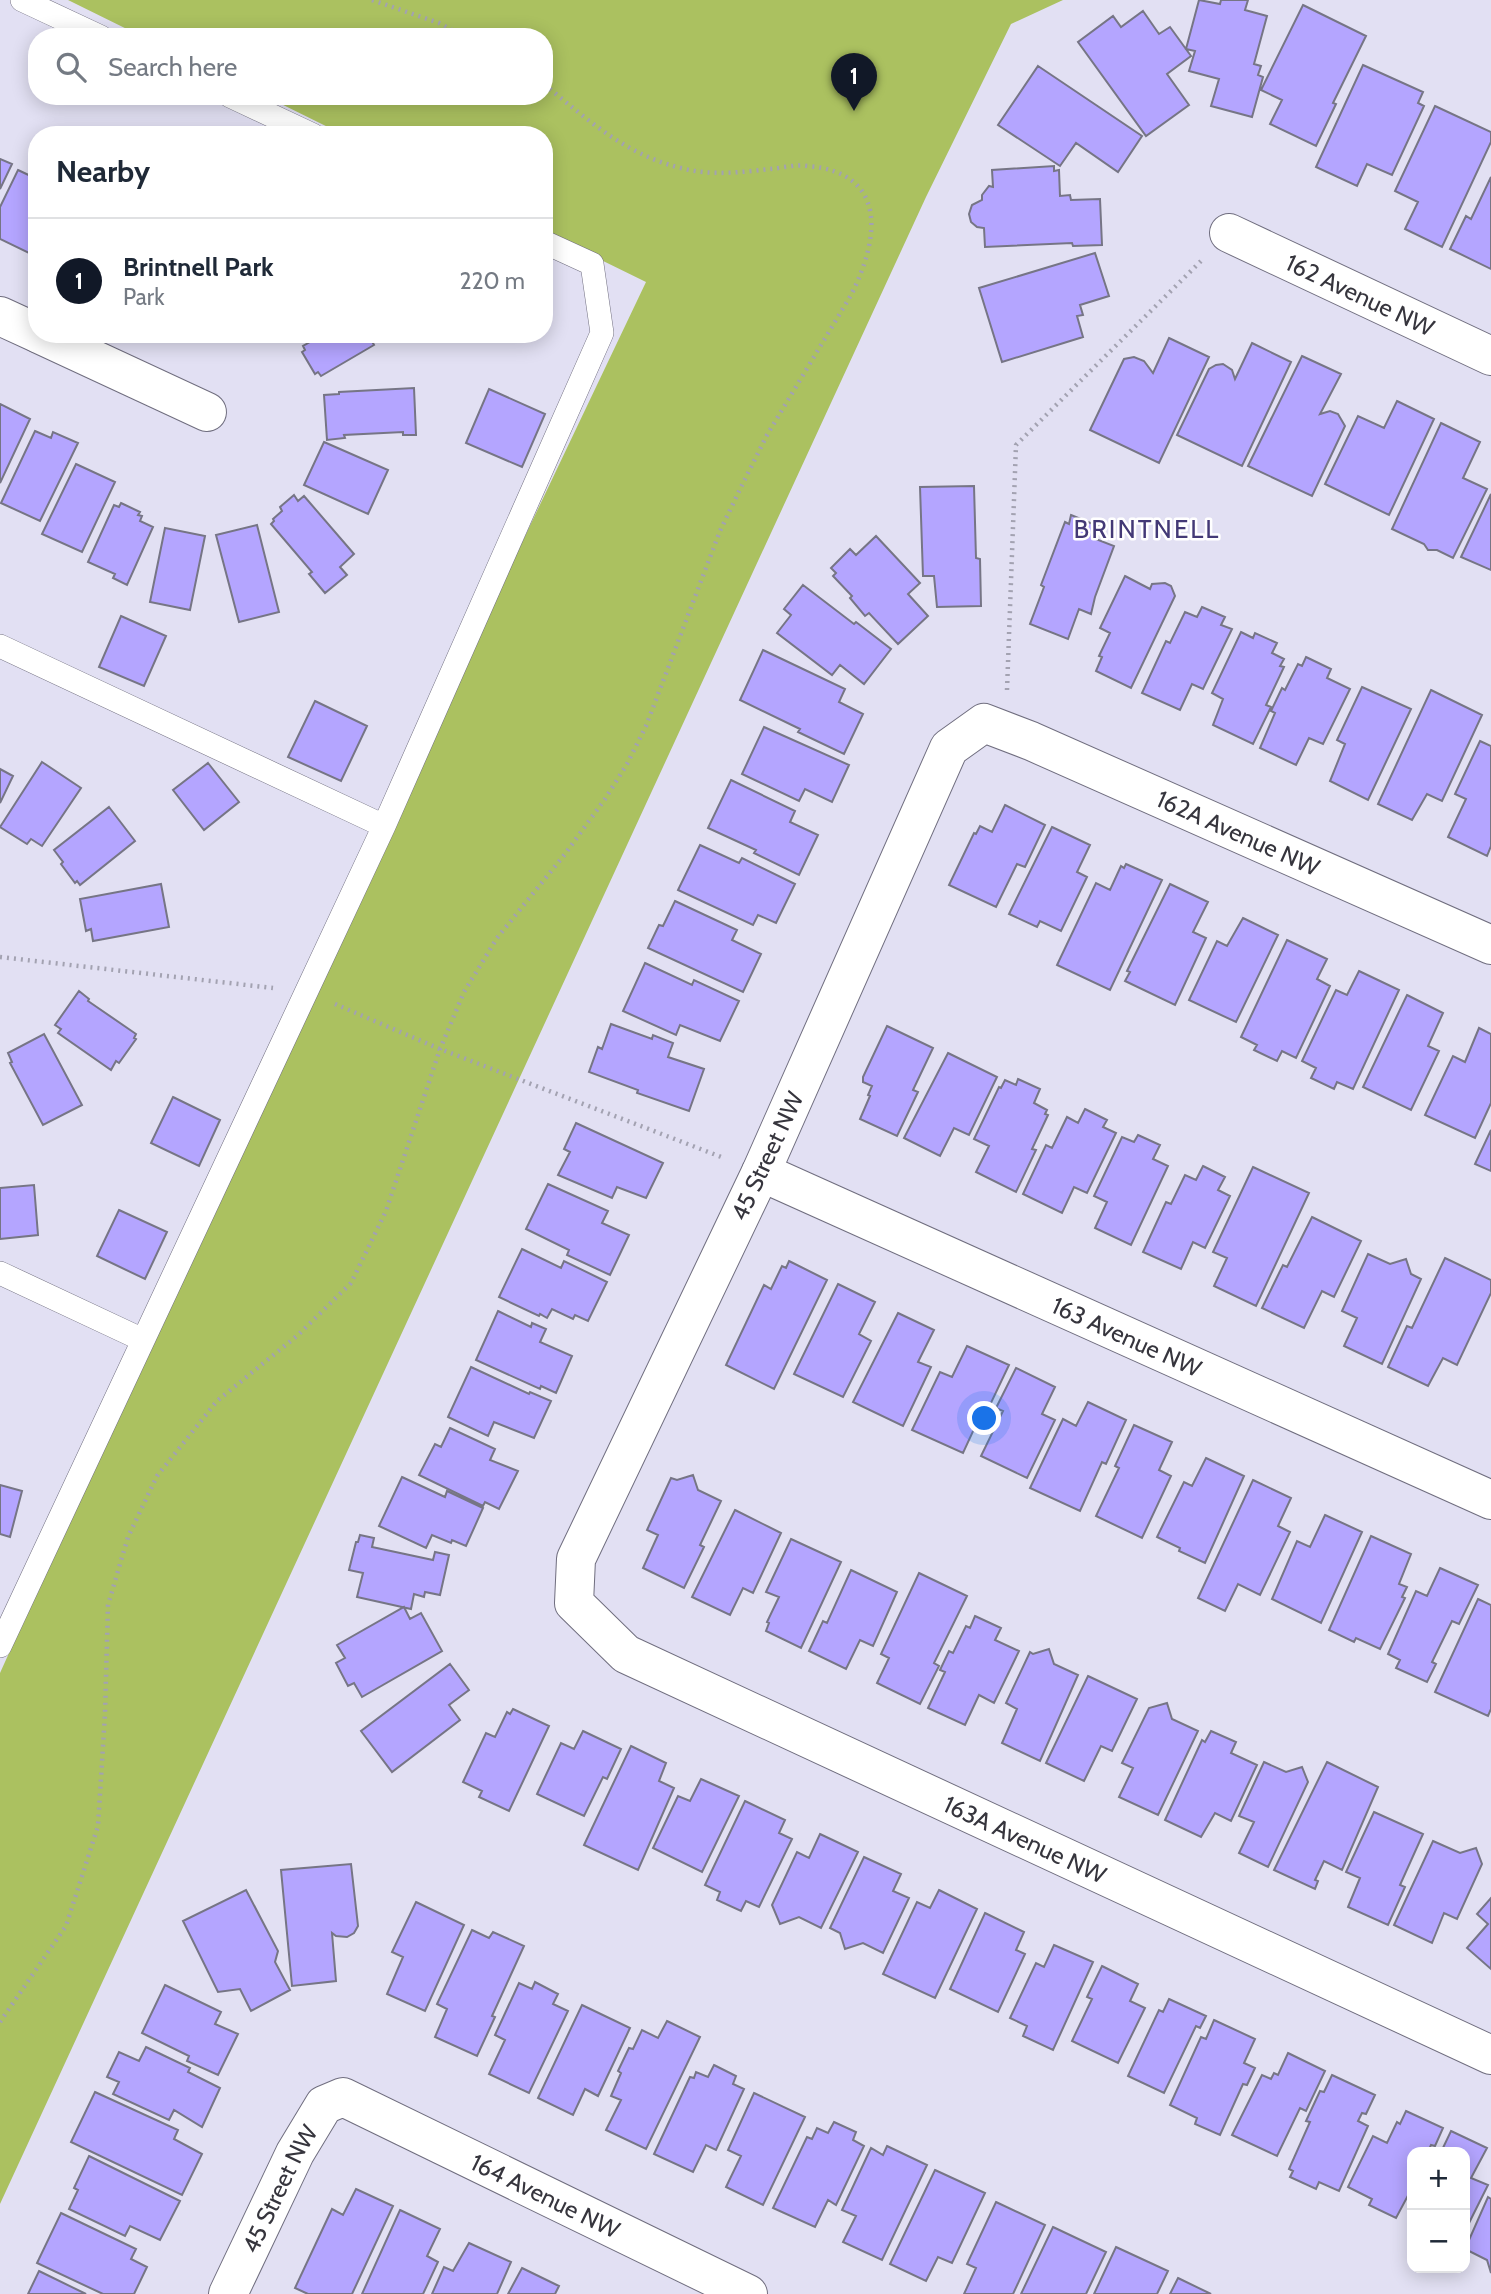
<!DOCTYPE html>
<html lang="en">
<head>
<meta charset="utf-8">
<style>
  :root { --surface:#fff; --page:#f2f2f3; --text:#1f2937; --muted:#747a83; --line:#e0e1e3; --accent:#111827 }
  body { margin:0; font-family:Cabin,sans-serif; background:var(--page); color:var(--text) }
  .controls { position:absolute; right:21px; bottom:21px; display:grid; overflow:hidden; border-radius:14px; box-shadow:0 4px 18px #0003 }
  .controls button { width:63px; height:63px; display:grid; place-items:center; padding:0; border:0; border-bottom:2px solid var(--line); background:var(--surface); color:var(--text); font:35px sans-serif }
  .you { position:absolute; left:985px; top:1419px; width:24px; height:24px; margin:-18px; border:5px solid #fff; border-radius:50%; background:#1a73e8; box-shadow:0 0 0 10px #1a73e833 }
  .badge { display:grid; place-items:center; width:46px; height:46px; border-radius:50%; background:var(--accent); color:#fff; font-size:23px; font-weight:700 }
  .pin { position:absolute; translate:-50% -58px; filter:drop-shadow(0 2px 4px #0008) }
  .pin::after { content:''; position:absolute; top:37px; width:24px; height:21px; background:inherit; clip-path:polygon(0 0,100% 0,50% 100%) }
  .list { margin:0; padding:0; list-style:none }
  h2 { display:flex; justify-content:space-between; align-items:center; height:91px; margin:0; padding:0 28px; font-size:30px }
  h2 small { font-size:23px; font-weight:400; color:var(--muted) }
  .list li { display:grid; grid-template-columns:46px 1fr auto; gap:21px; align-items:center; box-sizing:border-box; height:126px; padding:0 28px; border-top:2px solid var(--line) }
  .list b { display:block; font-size:26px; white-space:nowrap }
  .list p { margin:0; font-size:23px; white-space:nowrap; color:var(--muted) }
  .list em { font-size:23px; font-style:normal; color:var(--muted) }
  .icon { flex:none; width:38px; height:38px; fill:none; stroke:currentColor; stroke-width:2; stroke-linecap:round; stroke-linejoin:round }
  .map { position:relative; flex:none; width:1491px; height:2294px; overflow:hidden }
  .search { position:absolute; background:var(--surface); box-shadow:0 4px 18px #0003; left:28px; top:28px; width:525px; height:77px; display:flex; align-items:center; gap:18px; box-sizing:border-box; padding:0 24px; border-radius:28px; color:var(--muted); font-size:26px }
  .panel { position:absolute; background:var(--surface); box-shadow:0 4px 18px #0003; left:28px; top:126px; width:525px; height:217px; border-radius:28px }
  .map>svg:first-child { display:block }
  .green { fill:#abc160 }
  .building { fill:#b4a5ff; stroke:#767585; stroke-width:2 }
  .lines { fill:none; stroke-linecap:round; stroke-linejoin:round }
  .lane-casing { stroke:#706e7f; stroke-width:24 }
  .street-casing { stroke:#706e7f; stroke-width:40 }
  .path { stroke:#a3a2b1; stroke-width:4.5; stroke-dasharray:2 5; stroke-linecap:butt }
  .lane { stroke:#fff; stroke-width:23 }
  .street { stroke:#fff; stroke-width:38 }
  .labels { text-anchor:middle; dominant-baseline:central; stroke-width:5; stroke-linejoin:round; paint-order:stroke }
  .street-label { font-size:24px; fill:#36353d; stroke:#fff }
  .neighbourhood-label { font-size:26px; letter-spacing:2px; fill:#433976; stroke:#fff }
</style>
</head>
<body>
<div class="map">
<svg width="1491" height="2294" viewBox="0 0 1491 2294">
  <rect width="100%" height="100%" fill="#e2e0f3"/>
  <path class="green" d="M68 0H1063L1011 24 926 197 0 2204V1673L308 992 646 282 544 232V135H344L265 96H544V37H143Z"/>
  <path class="building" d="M1199 0 1220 4 1221 0H1248L1245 10 1267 16 1254 64 1261 66 1258 75 1263 77 1252 117 1211 106 1219 79 1189 71 1195 51 1186 49Z
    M1303 5 1366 36 1333 103 1336 104 1316 146 1270 124 1282 100 1261 90Z
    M1143 11 1159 34 1170 27 1191 56 1167 74 1189 105 1146 136 1078 42 1113 16 1121 27Z
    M1363 65 1423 92 1418 103 1424 106 1392 175 1367 164 1357 186 1316 167Z
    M1038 66 1142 136 1118 172 1076 143 1060 166 998 125Z
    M1435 106 1491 132V142L1442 247 1405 229 1418 202 1395 191Z
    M0 159 12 164 0 189Z
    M1054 166V171L1059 170 1060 196 1070 195 1071 200 1100 199 1102 245 1073 246 1072 243 985 247 984 228 977 227 971 222 969 214 972 205 982 200V195L989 186 993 187 992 170Z
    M18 170 37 179V241L31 254 0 239V207Z
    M1491 177V269L1450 249 1466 216 1471 219Z
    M1095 253 1109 296 1080 305 1083 315 1077 316 1083 337 1002 362 979 288Z
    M308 334H368L374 345 321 376 318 372 315 374 302 352 305 350 303 346 310 342 306 335Z
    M1169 338 1209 357 1159 463 1090 430 1124 359 1134 357 1144 361 1153 373Z
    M1252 343 1291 362 1242 466 1177 435 1209 369 1216 365 1223 364 1232 370 1235 379Z
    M1302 356 1341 374 1320 414 1330 411 1338 414 1345 426 1312 496 1248 466Z
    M414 388 416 435H403V432L344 435 345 438 327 440 324 395 339 394V392Z
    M489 389 545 414 522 467 466 443Z
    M1397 401 1434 419 1389 515 1325 484 1358 416 1384 428Z
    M0 404 30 419 0 483Z
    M1441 423 1480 442 1463 478 1487 489 1453 558 1437 550H1428L1424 544 1392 529Z
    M35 431 51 438 53 432 78 443 40 521 1 503Z
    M324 442 388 470 368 514 304 485Z
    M76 464 115 482 82 552 42 534Z
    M974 486 976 558 980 559 981 606 937 607 934 576H923L920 487Z
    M1491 494V570L1461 557Z
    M294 495 298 501 304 496 354 554 340 567 347 575 325 593 309 574 312 572 271 524 274 521 273 519 282 511 280 507Z
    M121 503 140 512 138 515 142 516 140 521 153 527 127 585 113 578 115 574 88 562 114 505 119 507Z
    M1071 515 1098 526 1093 538 1114 546 1095 597 1091 614 1079 609 1068 639 1030 624 1044 587 1041 585 1065 522 1069 524Z
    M257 525 279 612 239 622 216 535Z
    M165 528 205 536 190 610 150 602Z
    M876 536 920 583 908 594 928 616 898 644 869 613 865 616 850 598 852 596 833 576 836 573 831 568 850 549 856 555Z
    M1125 576 1150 589 1152 584 1165 583 1171 586 1175 596 1131 688 1096 671 1102 657 1099 656 1110 633 1100 628Z
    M803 585 854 624 856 622 891 649 864 684 840 665 832 675 777 633 791 615 784 609Z
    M1202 607 1225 617 1221 625 1232 629 1203 689 1192 684 1180 710 1142 693 1166 641 1170 643 1185 612 1197 617Z
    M121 616 166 636 144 686 99 667Z
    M1241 632 1253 638 1255 633 1277 643 1272 653 1284 659 1280 666 1284 667 1266 705 1271 707 1253 744 1213 725 1223 699 1212 693Z
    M763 650 845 689 839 702 863 714 844 754 798 732 800 729 740 700Z
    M1306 657 1331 669 1327 678 1350 689 1323 744 1309 738 1296 765 1260 748 1275 713 1271 711 1282 688 1285 690 1298 664 1302 666Z
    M1362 687 1411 709 1368 800 1330 781 1345 744 1337 740Z
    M1431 690 1482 715 1442 801 1427 794 1412 820 1378 804Z
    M315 701 367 726 341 781 288 757Z
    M764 727 849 765 832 802 805 789 799 801 742 774Z
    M1480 741 1491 746V846L1487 856 1448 837 1466 799 1455 794Z
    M42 762 81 788 42 846 31 839 27 844 0 827Z
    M208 763 239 802 204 830 173 790Z
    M0 769 13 776 0 803Z
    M731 780 795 811 790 822 818 835 799 875 754 853 756 850 708 828Z
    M1005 805 1045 825 1025 867 1017 864 996 907 949 885 974 833 976 834 980 826 992 832Z
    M109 807 135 841 80 885 77 881 75 883 61 864 63 862 54 850Z
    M1052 827 1090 845 1077 872 1087 877 1061 931 1040 921 1037 927 1009 914Z
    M700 845 739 863 742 858 795 884 776 923 758 915 753 925 678 890Z
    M1126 864 1162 880 1110 990 1057 965 1096 883 1110 890 1121 866 1124 868Z
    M161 884 169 927 93 941 91 929 86 931 80 899Z
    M1170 884 1208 902 1193 932 1206 938 1175 1005 1125 981 1130 972 1127 971Z
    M675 901 737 930 732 940 761 954 743 992 648 948 659 925 663 926Z
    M1243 918 1278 935 1236 1022 1189 1000 1217 941 1227 946Z
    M1287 940 1327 959 1317 979 1330 986 1296 1058 1282 1051 1277 1061 1254 1050 1257 1045 1241 1037Z
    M645 963 692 985 694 980 739 1001 720 1041 680 1025 676 1035 623 1011Z
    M1359 971 1399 990 1353 1089 1337 1082 1334 1089 1311 1078 1316 1068 1302 1061 1336 990 1347 995Z
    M79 991 89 999 88 1001 136 1034 134 1038 136 1039 119 1063 116 1061 111 1070 58 1033 61 1029 55 1025Z
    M1407 995 1443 1013 1428 1046 1439 1051 1411 1110 1363 1087Z
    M611 1024 652 1039 653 1035 673 1043 668 1057 704 1069 689 1111 637 1093 638 1090 589 1072 598 1047 602 1049Z
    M887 1026 933 1048 913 1090 918 1092 897 1136 860 1119 870 1096 868 1095 872 1086 863 1082V1077Z
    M1479 1028 1491 1034V1103L1475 1138 1425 1115 1453 1056 1465 1062Z
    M44 1034 82 1105 43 1125 10 1063 12 1062 8 1053Z
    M948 1053 997 1077 969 1135 954 1128 940 1156 904 1138Z
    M1018 1079 1040 1089 1034 1103 1047 1110 1045 1114 1048 1115 1032 1149 1036 1150 1016 1192 976 1172 989 1146 974 1139 999 1087 1001 1088 1005 1080 1016 1085Z
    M173 1097 220 1120 199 1166 151 1143Z
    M1085 1109 1107 1120 1103 1127 1116 1133 1087 1193 1074 1187 1062 1213 1023 1194 1046 1145 1052 1148 1067 1117 1078 1123Z
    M576 1123 663 1163 646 1198 617 1187 612 1198 558 1175 570 1152 564 1149Z
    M1491 1130V1171L1475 1164Z
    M1138 1135 1160 1145 1153 1159 1168 1166 1131 1245 1095 1228 1107 1202 1094 1196 1122 1137 1134 1142Z
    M1203 1166 1225 1177 1218 1190 1230 1196 1205 1248 1193 1242 1181 1269 1143 1252 1166 1202 1171 1204 1185 1175 1196 1180Z
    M1253 1167 1309 1193 1256 1306 1214 1286 1227 1258 1213 1252Z
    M548 1184 608 1211 602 1223 629 1235 610 1275 567 1255 569 1250 526 1229Z
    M34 1185 38 1235 0 1239V1188Z
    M119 1210 167 1232 145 1279 97 1256Z
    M1312 1217 1361 1241 1334 1297 1322 1291 1304 1328 1262 1308 1283 1265 1287 1267Z
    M522 1249 561 1268 564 1261 607 1282 588 1321 575 1315 573 1319 552 1309 547 1318 540 1314 539 1316 499 1297Z
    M1368 1254 1390 1264 1406 1259 1411 1274 1421 1279 1382 1364 1344 1346 1357 1318 1342 1311Z
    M1445 1258 1491 1280V1293L1457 1365 1443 1358 1428 1386 1388 1367 1407 1326 1412 1328Z
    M789 1261 827 1280 774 1389 726 1365 764 1285 771 1289 782 1266 786 1268Z
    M838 1284 875 1302 859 1334 871 1341 843 1397 794 1374Z
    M498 1311 531 1327 532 1323 546 1329 540 1342 572 1356 556 1393 541 1386 540 1389 476 1360Z
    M898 1313 934 1330 918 1362 931 1367 903 1426 853 1402Z
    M967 1346 1009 1365 990 1405 986 1403 963 1453 912 1430 940 1372 952 1377Z
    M471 1367 529 1394 530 1392 551 1401 534 1438 494 1422 488 1436 448 1417Z
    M1016 1368 1055 1387 1042 1414 1055 1420 1027 1478 981 1456 1003 1411 996 1408Z
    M1088 1402 1126 1420 1106 1464 1102 1462 1080 1511 1030 1488 1063 1419 1076 1426Z
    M1134 1425 1172 1442 1159 1470 1171 1476 1142 1538 1096 1516 1119 1468 1115 1466Z
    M450 1428 495 1449 490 1460 518 1471 499 1509 485 1502 483 1506 419 1475 435 1444 441 1447Z
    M1206 1458 1244 1476 1205 1563 1179 1551 1180 1548 1157 1537 1184 1482 1192 1486Z
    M693 1475 698 1490 721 1501 700 1545 704 1547 684 1588 643 1568 658 1535 647 1530 671 1478 677 1480Z
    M402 1477 445 1497 447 1491 483 1508 466 1546 452 1540 451 1543 432 1535 426 1548 379 1526Z
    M1253 1480 1291 1498 1278 1526 1290 1532 1260 1595 1238 1584 1225 1611 1198 1598Z
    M0 1485 22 1491 10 1537 0 1534Z
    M735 1510 781 1533 753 1593 743 1588 730 1615 692 1597Z
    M1325 1515 1362 1532 1321 1623 1272 1599 1297 1541 1310 1547Z
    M360 1535 374 1538 372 1547 433 1560 435 1552 449 1555 440 1595 425 1592 424 1597 414 1594 411 1609 357 1597 363 1573 349 1570 356 1542H358Z
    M1371 1536 1411 1554 1399 1584 1407 1587 1402 1597 1405 1598 1380 1649 1356 1638 1354 1642 1329 1630Z
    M791 1539 841 1562 801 1648 766 1631 769 1623 767 1622 779 1597 766 1592Z
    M1440 1568 1478 1585 1459 1624 1452 1621 1432 1662 1436 1664 1427 1682 1396 1668 1400 1660 1388 1654 1416 1591 1427 1596Z
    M851 1570 897 1592 873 1646 860 1640 846 1669 809 1651 823 1621 827 1623Z
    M919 1573 967 1596 934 1663 939 1666 920 1704 877 1683 889 1658 881 1654Z
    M1478 1599 1491 1605V1709L1488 1716 1435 1692Z
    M404 1607 410 1619 421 1613 442 1651 362 1697 354 1683 348 1686 336 1663 345 1658 337 1645Z
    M975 1616 1001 1628 995 1640 1019 1651 994 1703 979 1695 965 1725 928 1708 945 1672 940 1670 949 1651 953 1653 966 1626 970 1628Z
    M1049 1649 1054 1664 1078 1675 1040 1761 1002 1743 1017 1709 1006 1703 1030 1652 1033 1654Z
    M450 1664 469 1690 449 1705 460 1720 392 1772 361 1731Z
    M1088 1676 1137 1699 1112 1751 1101 1746 1084 1781 1046 1763Z
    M1167 1703 1172 1719 1198 1731 1158 1815 1119 1797 1133 1768 1122 1763 1149 1708Z
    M513 1709 549 1726 509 1811 479 1797 482 1791 463 1782 486 1733 495 1737 507 1712 510 1714Z
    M583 1731 621 1749 607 1779 603 1777 584 1816 537 1794 561 1743 574 1749Z
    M1211 1731 1236 1742 1231 1753 1257 1765 1231 1821 1215 1813 1201 1837 1165 1820 1202 1740 1205 1742Z
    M631 1746 666 1763 659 1781 674 1788 638 1870 584 1845Z
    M1264 1762 1286 1772 1302 1767 1308 1782 1268 1867 1239 1853 1254 1822 1239 1816Z
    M1327 1762 1378 1787 1342 1870 1324 1861 1315 1880 1318 1881 1315 1889 1274 1870Z
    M701 1779 739 1796 702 1872 653 1848 678 1796 690 1801Z
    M745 1801 785 1820 779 1833 792 1839 759 1907 746 1901 741 1911 717 1900 720 1892 705 1885Z
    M1374 1812 1423 1834 1400 1885 1405 1887 1388 1925 1348 1907 1360 1878 1346 1872Z
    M820 1834 858 1852 821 1928 799 1917 780 1924 772 1905 797 1852 809 1858Z
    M1433 1841 1460 1853 1476 1848 1482 1864 1457 1919 1444 1913 1432 1943 1394 1925Z
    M864 1857 901 1874 893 1891 909 1898 883 1953 863 1943 845 1949 840 1933 830 1928Z
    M351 1864 358 1926 354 1933 347 1937 336 1936 332 1933 336 1981 292 1986 281 1870Z
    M246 1890 278 1951 275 1962 290 1990 251 2011 240 1989 218 1992 183 1921Z
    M939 1890 977 1909 935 1998 883 1974 917 1902 930 1908Z
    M1491 1898V1969L1467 1948 1488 1924 1477 1914Z
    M416 1902 464 1925 425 2011 387 1994 403 1957 392 1952Z
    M985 1913 1024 1932 1016 1950 1025 1954 998 2012 950 1989Z
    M472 1930 489 1938 493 1932 524 1946 492 2016 495 2017 477 2056 435 2037 447 2009 437 2004Z
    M1054 1945 1093 1962 1053 2050 1023 2036 1027 2026 1010 2018 1036 1963 1044 1967Z
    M1102 1966 1138 1984 1130 2001 1145 2008 1118 2063 1072 2041 1092 1999 1087 1997Z
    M535 1982 558 1994 553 2004 568 2011 529 2093 489 2074 505 2040 495 2035 519 1983 532 1989Z
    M165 1985 221 2012 215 2024 238 2034 218 2075 187 2061 189 2056 142 2033Z
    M1169 1999 1206 2016 1200 2028 1196 2026 1164 2093 1128 2076 1159 2010 1163 2012Z
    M582 2005 630 2028 598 2096 585 2089 573 2115 538 2098Z
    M1214 2020 1255 2039 1244 2063 1255 2068 1247 2085 1243 2084 1220 2135 1195 2124 1197 2118 1170 2105 1201 2037 1206 2039Z
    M667 2021 700 2037 646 2149 606 2130 621 2100 611 2096 621 2073 618 2071 629 2048 633 2049 642 2030 658 2038Z
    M146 2047 190 2068 188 2072 220 2088 202 2127 174 2110 169 2120 113 2094 119 2082 107 2077 119 2052 139 2061Z
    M1288 2053 1325 2071 1306 2111 1300 2108 1277 2156 1232 2135 1262 2075 1271 2079 1274 2073 1278 2075Z
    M714 2065 736 2076 733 2084 744 2089 716 2150 706 2145 693 2172 654 2154 690 2077 694 2078 696 2072 708 2077Z
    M1332 2075 1375 2095 1366 2114 1362 2113 1358 2121 1368 2126 1339 2191 1319 2182 1316 2189 1290 2177 1293 2171 1289 2169 1310 2122 1306 2121 1320 2091 1324 2092Z
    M95 2092 178 2130 174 2139 202 2154 182 2195 71 2142Z
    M754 2093 805 2117 763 2205 726 2187 741 2156 728 2150Z
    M1406 2111 1443 2128 1435 2146 1431 2145 1428 2152H1412V2188L1396 2218 1369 2205 1372 2199 1348 2187 1373 2136 1387 2143 1397 2122 1400 2124Z
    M834 2122 856 2132 853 2140 864 2146 836 2205 828 2200 815 2227 773 2208 807 2137 812 2139 817 2128 828 2133Z
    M1451 2131 1487 2148 1471 2178 1488 2185 1465 2231V2152H1437L1439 2149 1442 2150Z
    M887 2146 927 2165 882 2260 843 2242 856 2216 842 2210 871 2148 883 2155Z
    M89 2156 180 2201 160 2240 130 2226 125 2236 69 2209 78 2190 74 2188Z
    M935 2170 985 2193 952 2263 938 2257 926 2281 890 2264Z
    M356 2189 393 2206 352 2294H308L295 2288 332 2209 343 2215Z
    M1488 2197 1491 2199V2273L1487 2260 1465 2249Z
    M996 2202 1045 2225 1013 2294H964L976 2268 967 2264Z
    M400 2210 440 2229 427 2256 438 2262 423 2294H362Z
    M61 2213 136 2249 131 2259 147 2267 134 2294H103L37 2263Z
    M1053 2227 1106 2252 1086 2294H1021Z
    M469 2243 511 2262 497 2294H432L444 2267 453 2271Z
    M1116 2247 1168 2271 1157 2294H1094Z
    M522 2268 559 2286 555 2294H508Z
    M39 2271 86 2294H28Z
    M1178 2278 1211 2294H1170Z"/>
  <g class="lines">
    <defs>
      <path id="lane" d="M22 0 101 37
        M230 96 313 135
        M0 646 384 826
        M0 1273 143 1340
        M0 1646 384 826 602 333 592 264 544 242"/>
      <g id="street">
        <path id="s1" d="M1229 233 1491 356"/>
        <path d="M0 316 37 333"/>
        <path d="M39 334 207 412"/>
        <path id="s2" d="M1491 945 1031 741 984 723 949 748 761 1172 576 1559 574 1603 626 1654 1491 2055"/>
        <path id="s3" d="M761 1172 1491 1500"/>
        <path id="s4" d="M228 2294 295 2153 324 2105 343 2097 748 2294"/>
      </g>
    </defs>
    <use href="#lane" class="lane-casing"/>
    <use href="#street" class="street-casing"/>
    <path class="path" d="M372 0 439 23 465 37
      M1007 690 1016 445 1203 259
      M0 957 273 988
      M335 1004 440 1049 724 1158
      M0 2022 66 1926 98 1826 105 1714 108 1605 128 1537 157 1476 217 1401 298 1335 351 1283 386 1211 440 1049 464 992 497 938 565 854 605 799 627 764 646 726 720 531 743 483 767 435 851 295C879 240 889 173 808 166 796 164 782 168 770 169 742 172 713 176 685 169 627 156 589 121 544 84"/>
    <use href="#lane" class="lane"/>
    <use href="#street" class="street"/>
  </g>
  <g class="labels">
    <g class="street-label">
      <text stroke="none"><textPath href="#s1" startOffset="145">162 Avenue NW</textPath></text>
      <text transform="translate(1238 833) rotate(24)">162A Avenue NW</text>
      <text transform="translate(767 1156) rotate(-65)">45 Street NW</text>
      <text stroke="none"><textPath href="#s3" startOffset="401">163 Avenue NW</textPath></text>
      <text stroke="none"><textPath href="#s2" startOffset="2046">163A Avenue NW</textPath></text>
      <text stroke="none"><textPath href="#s4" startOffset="117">45 Street NW</textPath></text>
      <text stroke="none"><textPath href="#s4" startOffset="458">164 Avenue NW</textPath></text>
    </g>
    <g class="neighbourhood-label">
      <text x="1147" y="529">BRINTNELL</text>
    </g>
  </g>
</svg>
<div class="controls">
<button>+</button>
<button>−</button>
</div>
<div class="you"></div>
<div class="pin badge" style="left:854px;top:111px">1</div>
<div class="search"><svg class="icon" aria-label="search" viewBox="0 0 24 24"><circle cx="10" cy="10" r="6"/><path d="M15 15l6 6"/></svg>Search here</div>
<section class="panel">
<h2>Nearby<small></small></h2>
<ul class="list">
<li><span class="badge">1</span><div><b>Brintnell Park</b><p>Park</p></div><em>220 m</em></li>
</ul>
</section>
</div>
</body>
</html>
